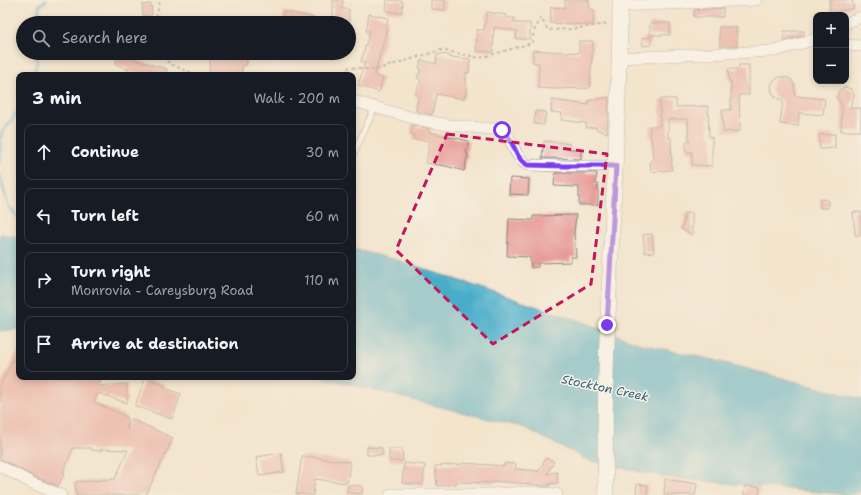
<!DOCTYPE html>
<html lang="en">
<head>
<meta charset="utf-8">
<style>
  :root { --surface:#171b24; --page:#242831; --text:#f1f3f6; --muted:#9ea1a6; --line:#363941 }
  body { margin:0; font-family:"Shantell Sans",sans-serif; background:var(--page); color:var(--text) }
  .controls { position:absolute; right:12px; top:12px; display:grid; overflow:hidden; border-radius:8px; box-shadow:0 2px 6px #0003 }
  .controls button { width:36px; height:36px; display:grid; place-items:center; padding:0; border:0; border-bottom:1px solid var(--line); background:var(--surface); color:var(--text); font:20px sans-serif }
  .stop { position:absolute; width:12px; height:12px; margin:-9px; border:3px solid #7c3aed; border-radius:50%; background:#fff }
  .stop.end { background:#7c3aed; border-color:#fff; box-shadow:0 1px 4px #0008 }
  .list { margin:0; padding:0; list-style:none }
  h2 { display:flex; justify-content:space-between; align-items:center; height:52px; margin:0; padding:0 16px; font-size:17px }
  h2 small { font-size:13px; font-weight:400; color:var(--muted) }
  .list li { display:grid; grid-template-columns:26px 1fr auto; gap:12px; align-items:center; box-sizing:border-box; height:56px; margin:0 8px 8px; padding:0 8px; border:1px solid var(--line); border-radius:8px }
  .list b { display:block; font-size:15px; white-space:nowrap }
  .list p { margin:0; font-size:13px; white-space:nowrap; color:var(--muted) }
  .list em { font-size:13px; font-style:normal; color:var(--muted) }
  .icon { flex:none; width:22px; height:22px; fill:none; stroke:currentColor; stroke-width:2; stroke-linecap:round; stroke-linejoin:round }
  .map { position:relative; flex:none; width:861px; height:495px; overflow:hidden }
  .search { position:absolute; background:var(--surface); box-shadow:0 2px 6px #0003; left:16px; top:16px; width:340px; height:44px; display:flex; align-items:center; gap:10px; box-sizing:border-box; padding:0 14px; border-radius:22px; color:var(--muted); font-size:15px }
  .panel { position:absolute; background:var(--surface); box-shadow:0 2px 6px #0003; left:16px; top:72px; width:340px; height:308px; border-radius:8px }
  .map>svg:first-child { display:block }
  .water { fill:#4aadc9; stroke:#366882 }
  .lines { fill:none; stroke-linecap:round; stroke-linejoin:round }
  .stream { stroke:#4aadc9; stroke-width:3 }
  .building { fill:#e79a96 }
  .service-casing { stroke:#8a8384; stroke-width:7 }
  .minor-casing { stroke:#8a8384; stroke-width:12 }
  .tertiary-casing { stroke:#8a8384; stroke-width:14 }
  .secondary-casing { stroke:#8a8384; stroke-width:16 }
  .path { stroke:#8a8384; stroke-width:2; stroke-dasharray:3 3; stroke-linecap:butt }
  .service { stroke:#fff; stroke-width:5.5 }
  .minor { stroke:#fff; stroke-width:11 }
  .tertiary { stroke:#fff; stroke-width:13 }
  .secondary { stroke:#fff; stroke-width:15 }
  .route { stroke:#7c3aed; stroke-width:5 }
  .marked { fill:none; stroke:#c2185b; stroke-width:3; stroke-dasharray:8 5; stroke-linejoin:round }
  .labels { text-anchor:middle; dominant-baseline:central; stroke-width:3; stroke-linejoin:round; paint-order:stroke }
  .water-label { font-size:12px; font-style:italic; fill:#325a74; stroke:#f7f3e8 }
</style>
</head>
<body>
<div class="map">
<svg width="861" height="495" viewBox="0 0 861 495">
  <rect width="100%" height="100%" fill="#f7f3e8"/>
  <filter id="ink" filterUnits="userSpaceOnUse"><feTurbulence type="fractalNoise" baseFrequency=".025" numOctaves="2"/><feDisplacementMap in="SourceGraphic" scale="8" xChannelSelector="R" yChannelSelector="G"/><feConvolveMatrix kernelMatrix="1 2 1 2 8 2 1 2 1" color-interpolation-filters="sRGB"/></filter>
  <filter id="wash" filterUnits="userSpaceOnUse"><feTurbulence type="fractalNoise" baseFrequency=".012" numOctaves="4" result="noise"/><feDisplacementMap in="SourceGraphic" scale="16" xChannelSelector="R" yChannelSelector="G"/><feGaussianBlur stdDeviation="0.9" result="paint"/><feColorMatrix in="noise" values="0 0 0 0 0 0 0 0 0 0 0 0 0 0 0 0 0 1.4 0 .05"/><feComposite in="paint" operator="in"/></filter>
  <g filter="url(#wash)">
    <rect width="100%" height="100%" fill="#f3e4cc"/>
    <path class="water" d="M0 234 19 237V329L0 331Z
      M353 249 397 260 577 320 641 344 714 360 861 399V492L848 495 663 477 587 460 525 428 320 377H353Z"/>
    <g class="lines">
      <path class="stream" d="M39 23V6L46 0
        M33 75 37 64V53
        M0 161 1 134 19 110
        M0 176 8 205 19 219"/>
    </g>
    <g id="blocks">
      <path class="building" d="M333 0H343L342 9H349V23H333Z
        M387 0 403 1 402 13 386 11Z
        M431 0H445V10L431 9Z
        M565 0H589V9L594 10 593 25 550 23 551 7 565 8Z
        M829 0H852L854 8 831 13Z
        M151 4 152 15 143 16 142 5Z
        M723 8V17H694V10Z
        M284 11 318 19V23H296L282 19Z
        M487 12 507 15V18H515L514 23H530V39H516L517 31 494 27 493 52 476 51 477 30H484Z
        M369 14 388 18 385 37 374 75 383 78 379 92 358 85 365 63 361 62 370 31H366Z
        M650 23H670V35H650Z
        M719 27H736L737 46H720Z
        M784 31H804V35L784 41Z
        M651 37V45L643 46 642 38Z
        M579 41H593L590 88 554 89 538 88 539 63H533V50L579 53Z
        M211 53H235L248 55 246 66 243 65 241 75H228L209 72Z
        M437 54 449 55V57L470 59 469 73 466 72V91L464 99 436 94 432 115 416 111 418 96 415 95 421 80 417 78 421 69 419 68 421 60 436 64Z
        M119 55 167 69 166 75H143L127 71 128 69 115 64Z
        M739 65H749V95H739L740 131 723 132 722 110H731V81H729L728 69H739Z
        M779 77H785L791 79 794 84 795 96 825 99 823 115 799 113 798 126 780 124 783 101 775 97 772 92 771 86 774 80Z
        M845 87 851 89 854 95 850 108H861V131H841L842 106 837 97 839 90Z
        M609 97 607 133 596 129V127L586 128V123L561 120 562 113 551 112 552 100 589 105 588 101Z
        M660 99H676V107L708 106 709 137H712V166L692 165V152H686V142H689L688 119H668V138H671L672 170 651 172 650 161 653 160 651 136H649L650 126H660Z
        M536 111 546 112 544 125 534 124Z
        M412 125 430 129 429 132 469 141 466 153 468 154 464 171 446 166 426 163 430 141 413 139 414 135 411 134Z
        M835 134V148L820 149 819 135Z
        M544 141 570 144 569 149H581V159L542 158Z
        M555 173H597L595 184H598V205H579V187L554 186Z
        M510 178 529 179 528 195 509 194Z
        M820 199 828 200V208H820Z
        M853 212H861V235H855Z
        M684 213H692V235L681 229 684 222Z
        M576 215 574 232 576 257H571V262L538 263V267L531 268 530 257 507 256 509 219 533 220V216Z
        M652 234 654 252 645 253 643 235Z
        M19 349V377H102L98 386 127 384V403L98 393 94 402 127 417V430L131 419 173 438 146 495H76L75 482 115 479 128 450 101 449V451L91 450V448H73L63 472 65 473 58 486 35 477 0 459V385Z
        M145 378 165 385 164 388 181 394 172 419 135 406Z
        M367 447 382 448 383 455H367Z
        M389 449H402L403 461H389Z
        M281 453 284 472 259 476 256 457Z
        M302 456 350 462 347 483 315 479 313 495 296 494Z
        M546 458 554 462 547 474 557 472 558 483 549 484V486H540V485L494 481V483L456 482V484L437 486 435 466 463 464V463L504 466 505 463 516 464 515 469 539 471Z
        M404 463 425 465 423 485 402 483Z
        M665 479 697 484 695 495H664Z
        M637 484 648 485 647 495H636Z
        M348 485 363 486 362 494 347 493Z
        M745 486 760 487 759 495H744Z"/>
    </g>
  </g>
  <g filter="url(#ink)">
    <use href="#blocks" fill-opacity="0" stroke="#8a8384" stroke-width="1"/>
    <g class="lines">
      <defs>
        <path id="service" d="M353 155 375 107"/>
        <path id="minor" d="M620 6 756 0
          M846 23 861 17
          M846 45 861 46
          M620 58 774 51 810 41 816 38
          M353 101 420 120 449 125 502 130C514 139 514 159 528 165L564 166H616
          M0 466 32 483 61 495"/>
        <path id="tertiary" d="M391 495H491L526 493 556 495"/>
        <path id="secondary" d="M606 495C601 330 620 165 620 0"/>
      </defs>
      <use href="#service" class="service-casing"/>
      <use href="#minor" class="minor-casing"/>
      <use href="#tertiary" class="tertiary-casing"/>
      <use href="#secondary" class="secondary-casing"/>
      <path class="path" d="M155 23 160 0
        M158 53 170 64 196 75
        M346 75 349 67 375 70 441 50 480 58 532 43 534 31 541 18 548 30 571 29 607 24"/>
      <use href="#service" class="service"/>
      <use href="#minor" class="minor"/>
      <use href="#tertiary" class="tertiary"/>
      <use href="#secondary" class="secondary"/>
    </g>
  </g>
  <g class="lines" filter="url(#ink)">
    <path class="route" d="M502 130C515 139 514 159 528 165L564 166H616L607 325"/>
  </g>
  <path d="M0 0H861V495H0ZM447 134 607 154 591 284 493 344 396 250Z" fill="#f3e4cc" fill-opacity=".55" fill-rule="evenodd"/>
  <path class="marked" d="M447 134 607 154 591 284 493 344 396 250Z"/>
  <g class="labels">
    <g class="water-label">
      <text transform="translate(605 388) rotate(12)">Stockton Creek</text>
    </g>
  </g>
</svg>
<div class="controls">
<button>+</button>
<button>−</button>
</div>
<div class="stop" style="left:502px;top:130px"></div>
<div class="stop end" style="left:607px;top:325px"></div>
<div class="search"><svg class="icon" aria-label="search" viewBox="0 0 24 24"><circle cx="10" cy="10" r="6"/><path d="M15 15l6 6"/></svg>Search here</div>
<section class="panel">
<h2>3 min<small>Walk · 200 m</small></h2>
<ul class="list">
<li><svg class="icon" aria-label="ahead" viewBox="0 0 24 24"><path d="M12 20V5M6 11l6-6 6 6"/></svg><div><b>Continue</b></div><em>30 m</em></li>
<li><svg class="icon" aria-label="left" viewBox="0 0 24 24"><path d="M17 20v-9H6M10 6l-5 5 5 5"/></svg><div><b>Turn left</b></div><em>60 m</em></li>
<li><svg class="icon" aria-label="right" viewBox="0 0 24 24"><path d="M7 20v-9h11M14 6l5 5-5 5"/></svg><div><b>Turn right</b><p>Monrovia - Careysburg Road</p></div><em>110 m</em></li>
<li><svg class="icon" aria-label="arrive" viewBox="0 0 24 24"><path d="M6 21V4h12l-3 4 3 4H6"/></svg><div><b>Arrive at destination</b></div></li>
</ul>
</section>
</div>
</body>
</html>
